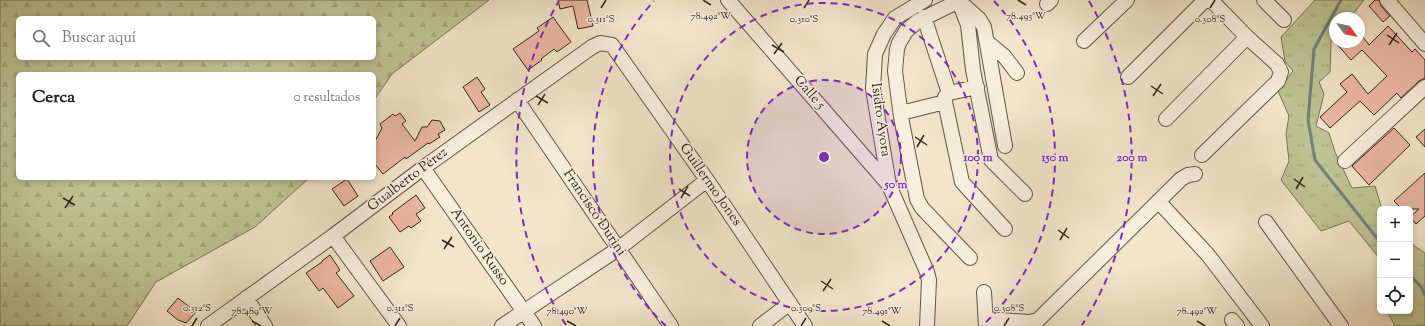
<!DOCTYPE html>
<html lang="es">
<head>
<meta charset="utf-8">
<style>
  :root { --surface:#fff; --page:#f6f6f6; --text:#222; --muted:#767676; --line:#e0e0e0 }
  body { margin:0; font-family:"Sorts Mill Goudy",serif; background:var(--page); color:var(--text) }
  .controls { position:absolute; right:12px; bottom:12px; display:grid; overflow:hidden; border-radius:6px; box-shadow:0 2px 6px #0003 }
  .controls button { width:36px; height:36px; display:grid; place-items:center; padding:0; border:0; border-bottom:1px solid var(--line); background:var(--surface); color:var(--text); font:20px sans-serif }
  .compass { position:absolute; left:1329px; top:12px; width:36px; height:36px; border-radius:50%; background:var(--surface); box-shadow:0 2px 6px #0003; rotate:123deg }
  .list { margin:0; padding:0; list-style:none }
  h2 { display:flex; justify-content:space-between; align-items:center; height:52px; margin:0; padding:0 16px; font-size:17px }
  h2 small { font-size:13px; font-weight:400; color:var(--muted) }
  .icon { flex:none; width:22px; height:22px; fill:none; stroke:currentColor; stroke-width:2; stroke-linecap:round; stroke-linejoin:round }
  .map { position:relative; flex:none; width:1425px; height:326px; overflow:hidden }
  .search { position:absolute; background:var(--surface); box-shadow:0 2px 6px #0003; left:16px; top:16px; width:360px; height:44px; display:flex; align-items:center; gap:10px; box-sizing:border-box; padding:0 14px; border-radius:6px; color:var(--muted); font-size:15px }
  .panel { position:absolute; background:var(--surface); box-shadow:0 2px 6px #0003; left:16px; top:72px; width:360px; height:108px; border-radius:6px }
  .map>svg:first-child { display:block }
  .grass { fill:url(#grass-tufts); stroke:#787456 }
  .forest { fill:url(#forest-firs); stroke:#787456; fill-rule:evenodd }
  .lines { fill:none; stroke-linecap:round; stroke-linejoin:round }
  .stream { stroke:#74807d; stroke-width:3 }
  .building { fill:#ecb7a4; stroke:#312618 }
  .minor-casing { stroke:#615644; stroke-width:16 }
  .minor { stroke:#f7eedd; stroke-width:14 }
  .ticks { fill:none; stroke:#312618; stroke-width:1.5 }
  .ring { fill:none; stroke:#7b2cbf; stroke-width:2; stroke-dasharray:7 5 }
  .labels { text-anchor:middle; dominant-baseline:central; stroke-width:3; stroke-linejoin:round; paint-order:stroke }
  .street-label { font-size:14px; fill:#312618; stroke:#f7eedd }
  .ticks-label { font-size:10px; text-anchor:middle; fill:#312618; stroke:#f7eedd; stroke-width:3; stroke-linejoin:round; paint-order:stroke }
  .centre { fill:#7b2cbf; stroke:#f7eedd; stroke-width:2 }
  .ring-label { font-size:12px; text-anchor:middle; font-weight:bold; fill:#7b2cbf; stroke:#f7eedd; stroke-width:3; stroke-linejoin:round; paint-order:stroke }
</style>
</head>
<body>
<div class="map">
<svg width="1425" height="326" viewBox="0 0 1425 326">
  <defs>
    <pattern id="grass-tufts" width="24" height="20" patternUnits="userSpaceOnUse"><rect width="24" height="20" fill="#bfc393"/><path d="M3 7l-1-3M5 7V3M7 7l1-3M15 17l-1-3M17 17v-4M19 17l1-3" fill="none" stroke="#a5a77e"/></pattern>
    <pattern id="forest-firs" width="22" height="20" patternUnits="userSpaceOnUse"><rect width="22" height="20" fill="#bfc393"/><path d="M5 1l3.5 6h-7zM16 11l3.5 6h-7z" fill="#a5a77e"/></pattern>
  </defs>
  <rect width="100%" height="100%" fill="#f2e5ca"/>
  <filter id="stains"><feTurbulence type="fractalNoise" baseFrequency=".005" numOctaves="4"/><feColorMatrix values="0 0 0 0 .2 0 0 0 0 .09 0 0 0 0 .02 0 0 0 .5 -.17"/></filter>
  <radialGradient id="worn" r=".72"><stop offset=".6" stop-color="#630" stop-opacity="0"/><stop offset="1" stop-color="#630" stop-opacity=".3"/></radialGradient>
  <path class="grass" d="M1315 0H1364L1350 18H1335V37L1331 42 1330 72 1319 82 1324 94 1316 126 1329 133 1335 152 1352 188 1375 186 1382 209H1380V259L1349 221 1321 231 1281 180 1289 161 1286 134 1289 116 1278 91 1293 71 1285 61 1281 37Z
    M1410 243 1425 253V326H1395L1387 311H1410Z"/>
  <path class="forest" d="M0 0H489L392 74 374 100V74H18V178H309L255 227 156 282 127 326H0ZM18 18H374V58H18Z"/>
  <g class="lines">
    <path class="stream" d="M1341 0 1314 49 1308 120 1315 160 1380 242
      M1410 275 1421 287 1425 295"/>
  </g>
  <path class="building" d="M558 0H587L593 26 578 29 573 6 560 9Z
    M1375 0H1379L1381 6 1390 16 1383 22 1369 6Z
    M553 17 571 42 557 52 554 49 541 59 542 60 528 70 513 49 539 31 537 28Z
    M1388 26 1412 52 1415 49 1425 60V78L1419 81 1401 98 1397 93 1374 115 1360 101 1330 128 1320 117 1347 92 1340 84 1352 74 1368 94 1387 76 1362 50 1351 60 1335 42H1359L1363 37 1369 45Z
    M477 77 485 89 481 92 490 105 479 112 463 87Z
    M400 113 406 121 402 124 415 141 422 127H427L432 120 440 121 445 130 438 134 440 137 429 144 428 143 406 159 405 157 383 174 374 163V143L382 128 380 124 393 114 395 116Z
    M1394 128 1410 145 1369 185 1352 166Z
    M1425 129V147L1416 137Z
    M1425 173V216L1416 224 1410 217 1419 209H1402L1394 201Z
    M347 179 358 196 344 206 332 189Z
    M416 195 425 208 416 214 421 221 411 228 409 226 400 232 389 217 393 214 392 213Z
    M390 247 404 267 383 281 370 261Z
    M330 255 340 270 336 273 354 296 338 308 323 288 319 291 306 273 322 262V261Z
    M178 298 196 312 186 323 178 320 167 311Z"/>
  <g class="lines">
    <defs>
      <path id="minor" d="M728 0 889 185
        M925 0 895 18 884 34 875 54 873 89 889 185 927 272 929 280 927 326
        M1264 0 1284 20
        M1387 0 1425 44
        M959 2 968 25 973 70 991 160 1025 194
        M1047 4 1051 0
        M924 17 949 93
        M1084 41 1127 0
        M987 42 1004 56 1017 73
        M1128 77 1205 0
        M977 87 949 93 945 97V102L962 182 1005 229
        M517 100 671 326
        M901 113 945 102
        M1166 119 1247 37
        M1202 155 1278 81 1281 72 1277 64 1247 37 1211 0
        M1345 161 1425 87
        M423 168 534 326
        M1159 202 1208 255 1262 326
        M1266 222 1341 326
        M333 236 399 326
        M970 258 922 208 917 199 901 117 895 71 897 49 899 43 906 31 918 21 959 1 979 19 984 27 1005 146
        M984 292 986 326
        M246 298 265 326
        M986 319 1029 322 1038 320 1181 179 1188 175 1195 174
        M1232 320 1237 326
        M208 326 333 236 423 168 592 47 600 43 612 45 707 180 805 326
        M502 326 618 249 707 180
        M760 326 790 303"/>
    </defs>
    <use href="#minor" class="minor-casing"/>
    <use href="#minor" class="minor"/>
  </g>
  <path class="ticks" d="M703 0 711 5M1018 0 1026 5M601 8 606 0M804 8 809 0M1210 8 1215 0M1387 35 1399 43M772 45 784 52M1389 45 1397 33M774 54 782 43M1151 86 1163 94M536 96 548 103M1153 96 1161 84M538 105 545 94M915 137 927 145M917 147 924 135M1294 179 1305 187M679 189 690 196M1296 189 1303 177M63 198 75 205M681 198 688 186M65 208 73 196M1058 230 1069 238M442 240 454 247M1060 240 1067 228M444 249 452 237M821 281 833 289M823 291 831 279M252 321 261 326M567 321 576 326M882 321 890 326M1197 321 1205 326M192 326 197 318M395 326 400 318M801 326 806 318M1004 326 1009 318"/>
  <circle cx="824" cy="157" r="77" fill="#7b2cbf" fill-opacity=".12"/>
  <g class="ring">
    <circle cx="824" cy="157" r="77"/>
    <circle cx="824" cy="157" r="154"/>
    <path d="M666 326A231 231 0 0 1 654 1M994 1A231 231 0 0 1 982 326"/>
    <path d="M566 325A308 308 0 0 1 559 1M1089 1A308 308 0 0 1 1082 325"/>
  </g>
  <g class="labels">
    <g class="street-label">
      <text transform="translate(809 93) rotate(49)">Calle 5</text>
      <text transform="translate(880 120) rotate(82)">Isidro Ayora</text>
      <text transform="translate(408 180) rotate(-37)">Gualberto Pérez</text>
      <text transform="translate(710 185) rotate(55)">Guillermo Jones</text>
      <text transform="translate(594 213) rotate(56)">Francisco Durini</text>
      <text transform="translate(479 247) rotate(55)">Antonio Russo</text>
    </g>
  </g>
  <g class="ticks-label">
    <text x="1026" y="19">78.493°W</text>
    <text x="711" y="19">78.492°W</text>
    <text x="601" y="22">0.311°S</text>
    <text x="804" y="22">0.310°S</text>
    <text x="1210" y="22">0.308°S</text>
    <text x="197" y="311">0.312°S</text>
    <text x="400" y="311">0.311°S</text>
    <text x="806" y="311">0.309°S</text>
    <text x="1009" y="311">0.308°S</text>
    <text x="252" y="314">78.489°W</text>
    <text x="567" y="314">78.490°W</text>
    <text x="882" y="314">78.491°W</text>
    <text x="1197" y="314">78.492°W</text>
  </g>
  <circle cx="824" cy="157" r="6" class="centre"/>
  <g class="ring-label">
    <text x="978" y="161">100 m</text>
    <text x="1055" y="161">150 m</text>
    <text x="1132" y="161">200 m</text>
    <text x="896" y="188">50 m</text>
  </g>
  <rect width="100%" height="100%" filter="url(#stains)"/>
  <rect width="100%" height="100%" fill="url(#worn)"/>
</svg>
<div class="controls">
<button>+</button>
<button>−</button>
<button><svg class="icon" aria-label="locate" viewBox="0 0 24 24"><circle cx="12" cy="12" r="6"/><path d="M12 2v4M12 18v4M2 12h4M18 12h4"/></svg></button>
</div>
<svg class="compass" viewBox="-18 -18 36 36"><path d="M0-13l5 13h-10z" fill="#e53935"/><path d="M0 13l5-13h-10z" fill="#767676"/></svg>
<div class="search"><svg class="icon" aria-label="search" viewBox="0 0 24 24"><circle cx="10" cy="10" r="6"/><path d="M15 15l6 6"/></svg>Buscar aquí</div>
<section class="panel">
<h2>Cerca<small>0 resultados</small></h2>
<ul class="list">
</ul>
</section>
</div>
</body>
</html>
